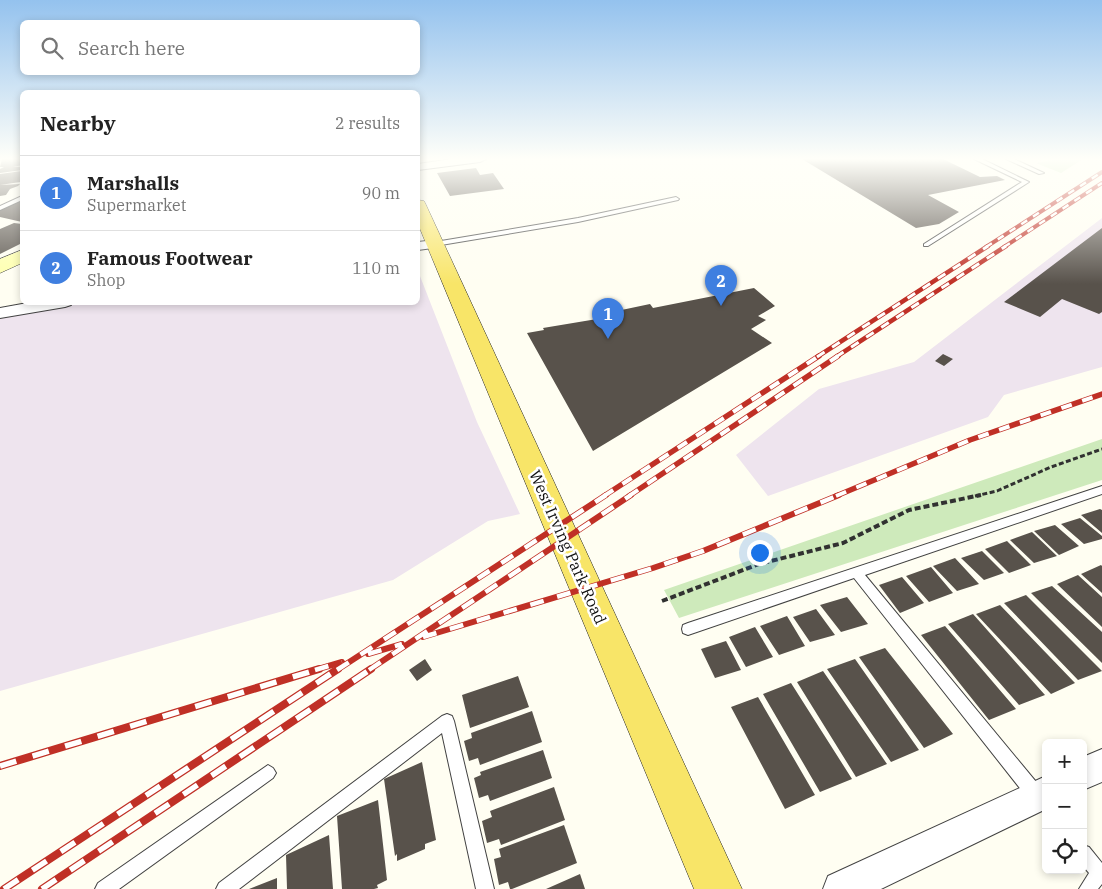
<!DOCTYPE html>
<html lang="en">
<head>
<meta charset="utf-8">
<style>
  :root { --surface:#fff; --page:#f2f2f2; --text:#222; --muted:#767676; --line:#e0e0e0; --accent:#c03026 }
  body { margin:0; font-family:"IBM Plex Serif",serif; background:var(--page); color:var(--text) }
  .controls { position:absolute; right:15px; bottom:15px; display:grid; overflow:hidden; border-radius:8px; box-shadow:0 2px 8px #0003 }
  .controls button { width:45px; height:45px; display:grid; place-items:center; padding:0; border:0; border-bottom:1px solid var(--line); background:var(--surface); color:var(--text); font:25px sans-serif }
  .you { position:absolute; left:759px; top:552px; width:18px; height:18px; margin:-12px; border:4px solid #fff; border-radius:50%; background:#1a73e8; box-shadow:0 0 0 8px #1a73e833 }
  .badge { display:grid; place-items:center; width:32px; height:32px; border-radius:50%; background:var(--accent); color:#fff; font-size:16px; font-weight:700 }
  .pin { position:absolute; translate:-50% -41px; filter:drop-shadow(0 1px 2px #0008) }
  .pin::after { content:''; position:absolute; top:26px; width:18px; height:15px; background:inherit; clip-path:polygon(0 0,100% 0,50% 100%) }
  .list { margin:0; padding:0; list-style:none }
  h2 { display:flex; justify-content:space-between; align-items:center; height:65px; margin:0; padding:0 20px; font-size:21px }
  h2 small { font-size:16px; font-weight:400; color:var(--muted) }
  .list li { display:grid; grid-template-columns:32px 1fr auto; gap:15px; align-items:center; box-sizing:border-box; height:75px; padding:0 20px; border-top:1px solid var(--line) }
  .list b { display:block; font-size:19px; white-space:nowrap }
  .list p { margin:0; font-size:16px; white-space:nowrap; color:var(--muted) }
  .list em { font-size:16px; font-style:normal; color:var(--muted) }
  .icon { flex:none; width:28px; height:28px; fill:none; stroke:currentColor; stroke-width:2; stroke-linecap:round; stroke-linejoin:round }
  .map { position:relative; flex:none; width:1102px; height:889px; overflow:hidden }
  .search { position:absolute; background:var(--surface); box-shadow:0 2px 8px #0003; left:20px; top:20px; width:400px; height:55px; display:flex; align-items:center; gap:12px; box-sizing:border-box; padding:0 18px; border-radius:8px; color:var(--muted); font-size:19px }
  .panel { position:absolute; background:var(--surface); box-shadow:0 2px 8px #0003; left:20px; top:90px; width:400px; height:215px; border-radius:8px }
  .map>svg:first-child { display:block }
  .industrial { fill:#eee4ee }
  .green { fill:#ceeabb }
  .building { fill:#58524b }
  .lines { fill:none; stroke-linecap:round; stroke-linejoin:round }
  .lane-casing { stroke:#424242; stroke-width:2 }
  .street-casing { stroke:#424242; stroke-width:2 }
  .secondary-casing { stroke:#313131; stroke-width:1 }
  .primary-casing { stroke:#202020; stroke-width:1 }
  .path-far1 { stroke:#313131; stroke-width:3; stroke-dasharray:5 2.5; stroke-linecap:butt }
  .path { stroke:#313131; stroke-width:4; stroke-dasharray:6 3; stroke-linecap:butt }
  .lane { fill:#fff; fill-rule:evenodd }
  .street { fill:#fff; fill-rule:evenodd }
  .secondary { fill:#feffad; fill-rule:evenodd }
  .primary { fill:#f8e568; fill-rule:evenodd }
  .rail-far4-casing { stroke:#c03026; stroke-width:4 }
  .rail-far3-casing { stroke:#c03026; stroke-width:4.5 }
  .rail-far2-casing { stroke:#c03026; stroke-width:5.5 }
  .rail-far1-casing { stroke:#c03026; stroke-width:6 }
  .rail-casing { stroke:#c03026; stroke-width:8 }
  .rail-far4 { stroke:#fff; stroke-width:2.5; stroke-dasharray:7; stroke-linecap:butt }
  .rail-far3 { stroke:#fff; stroke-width:3; stroke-dasharray:9; stroke-linecap:butt }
  .rail-far2 { stroke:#fff; stroke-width:4; stroke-dasharray:11; stroke-linecap:butt }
  .rail-far1 { stroke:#fff; stroke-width:4.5; stroke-dasharray:14; stroke-linecap:butt }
  .rail { stroke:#fff; stroke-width:5.5; stroke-dasharray:17; stroke-linecap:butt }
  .labels { text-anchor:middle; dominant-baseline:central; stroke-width:5; stroke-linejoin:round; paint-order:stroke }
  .street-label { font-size:16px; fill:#0f0f0f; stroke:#fff }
</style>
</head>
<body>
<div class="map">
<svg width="1102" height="889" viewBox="0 0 1102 889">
  <rect width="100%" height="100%" fill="#fffef2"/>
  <path class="industrial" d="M1102 218V367L1004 395 988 417 768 496 736 455 819 389 914 362Z
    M418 271 477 422 520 514 488 521 393 580 0 691V316L89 302H418Z"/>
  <path class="green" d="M1059 159H1083L1061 173 1036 163Z
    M1102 439V480L679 618 664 590Z"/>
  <path class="building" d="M2 159H22V165L13 167H22V170L0 173V169L4 167H0Z
    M802 159H943L980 177 997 176 1005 180 928 195 959 212 939 224 916 228Z
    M476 168 480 175 493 173 504 189 450 196 437 173Z
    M22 171V180L20 182 0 185V174Z
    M20 184 18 186 10 189 6 195 0 196V185Z
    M22 200V222L0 217V210Z
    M14 223 22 224V243L0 254V229Z
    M1102 228V312L1099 314 1062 299 1040 317 1004 302Z
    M754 288 775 306 758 316 766 320 751 329 772 343 593 451 527 333 544 330 543 328 615 316 612 312 650 304 653 308Z
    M943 354 953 359 944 366 935 361Z
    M1100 509 1102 510V533L1081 515Z
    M1080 518 1102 536V539L1084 544 1061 524Z
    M1055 525 1079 546 1059 555 1034 531Z
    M1032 532 1057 556 1034 563 1010 540Z
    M1007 541 1031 565 1009 573 985 549Z
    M982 551 1004 573 984 580 961 558Z
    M955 558 979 584 957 591 933 566Z
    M1101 565 1102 566V593L1081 574Z
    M931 567 953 593 929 602 906 576Z
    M1078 575 1102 597V627L1057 584Z
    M902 577 924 603 900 613 879 585Z
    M1052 586 1102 632V663L1031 593Z
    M1026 595 1102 671 1078 680 1004 603Z
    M847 597 868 624 841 632 820 605Z
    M1000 605 1075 683 1051 694 976 614Z
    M816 609 835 635 810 642 793 617Z
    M973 614 1045 695 1019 705 948 624Z
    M787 616 805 646 779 655 760 626Z
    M945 626 1016 709 989 720 921 635Z
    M755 627 773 657 746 667 729 637Z
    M726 641 741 670 715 678 701 649Z
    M885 648 953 734 924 748 859 657Z
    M425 659 432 670 417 681 409 670Z
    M855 659 919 750 891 762 827 669Z
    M823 671 887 764 856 777 797 682Z
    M518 676 529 707 470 728 462 695Z
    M791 683 852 779 820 792 763 694Z
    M758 697 815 795 785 809 731 707Z
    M532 711 542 742 480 765 478 758 469 761 464 741 472 738 471 733Z
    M543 750 552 778 490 801 488 795 479 798 474 778 481 775 480 772Z
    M422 762 436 840 425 844V849L397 861V854L395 856 384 779Z
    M554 787 565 820 501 845 499 839 487 843 482 821 492 817 490 811Z
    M378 800 387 880 377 885 378 888 374 889H342L337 816Z
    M564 825 577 863 512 889H510L508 882 499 885 494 859 501 857 499 849Z
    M329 835 333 889H287L286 855Z
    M580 874 585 889H546Z
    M277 878V889H249Z"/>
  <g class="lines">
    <defs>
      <path id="lane" d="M974 159H982L1029 182 928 246H924V244L1022 182Z
        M1006 159H1014L1044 173 1039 174Z
        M22 196V200L0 210V206Z
        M676 197 679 199 678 200 578 222 435 246 432 244 435 242 578 218Z
        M1102 486V494L865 575 1042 789 1044 795 1042 801 1036 803 1030 801 854 578 688 635 683 633 682 629 683 625 688 623Z
        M447 714 452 716 454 721 494 889H476L442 733 239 889H216L219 883 442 716Z
        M268 765 273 768 276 773 273 778 119 889H95L98 883Z
        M1083 845 1089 847 1102 863V884L1098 889H1079L1089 873 1083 866Z"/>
      <path id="street" d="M452 159H486L480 162 418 170V164Z
        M435 240 440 241 442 244 440 247 418 250V242Z
        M33 302H73L71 305 65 307 0 318V308Z
        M1102 749V782L1083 790V757Z
        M1046 776V809L881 889H823L828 876Z"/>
      <path id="secondary" d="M22 250V263L0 273V259Z"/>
      <path id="primary" d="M418 200 424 201 426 205 742 889H694L418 224Z"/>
    </defs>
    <use href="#lane" class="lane-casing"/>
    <use href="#street" class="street-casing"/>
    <use href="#secondary" class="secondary-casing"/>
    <use href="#primary" class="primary-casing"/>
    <path class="path-far1" d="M975 496 997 491 1051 467 1102 449"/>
    <path class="path" d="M662 601 759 564 843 543 909 510 981 495"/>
    <use href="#lane" class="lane"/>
    <use href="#street" class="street"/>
    <use href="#secondary" class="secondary"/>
    <use href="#primary" class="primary"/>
    <defs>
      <path id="rail-far4" d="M986 247 1102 172
        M1004 247 1102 183"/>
      <path id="rail-far3" d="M817 357 988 246
        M836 357 1006 246"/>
      <path id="rail-far2" d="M604 496 819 356
        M629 496 838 356
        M836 496 970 440 1102 394"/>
      <path id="rail-far1" d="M423 637 653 568 703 551 839 495
        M368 654 402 644
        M315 670 342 662
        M337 670 606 495
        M369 670 631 495"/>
      <path id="rail" d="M0 766 319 669
        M4 889 338 669
        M42 889 371 669"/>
    </defs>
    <use href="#rail-far4" class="rail-far4-casing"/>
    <use href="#rail-far3" class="rail-far3-casing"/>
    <use href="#rail-far2" class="rail-far2-casing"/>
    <use href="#rail-far1" class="rail-far1-casing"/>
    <use href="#rail" class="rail-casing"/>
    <use href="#rail-far4" class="rail-far4"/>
    <use href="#rail-far3" class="rail-far3"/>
    <use href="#rail-far2" class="rail-far2"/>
    <use href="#rail-far1" class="rail-far1"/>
    <use href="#rail" class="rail"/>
  </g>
  <linearGradient id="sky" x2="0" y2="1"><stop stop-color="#94c2ee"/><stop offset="0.56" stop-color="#fffff9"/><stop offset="1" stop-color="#fffff9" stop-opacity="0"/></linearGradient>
  <rect width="1102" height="284" fill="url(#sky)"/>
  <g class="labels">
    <g class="street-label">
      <text transform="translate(568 547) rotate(66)">West Irving Park Road</text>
    </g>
  </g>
</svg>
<div class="controls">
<button>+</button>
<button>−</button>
<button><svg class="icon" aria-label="locate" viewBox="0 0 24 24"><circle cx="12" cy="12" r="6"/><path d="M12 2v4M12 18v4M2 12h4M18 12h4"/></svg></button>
</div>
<div class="you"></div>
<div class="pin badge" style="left:608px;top:339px;background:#3f7fe0">1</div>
<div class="pin badge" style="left:721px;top:306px;background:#3f7fe0">2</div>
<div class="search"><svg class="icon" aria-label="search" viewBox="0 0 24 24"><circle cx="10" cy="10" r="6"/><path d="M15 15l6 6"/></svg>Search here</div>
<section class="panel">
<h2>Nearby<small>2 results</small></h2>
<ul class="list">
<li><span class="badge" style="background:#3f7fe0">1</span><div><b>Marshalls</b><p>Supermarket</p></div><em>90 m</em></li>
<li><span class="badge" style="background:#3f7fe0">2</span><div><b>Famous Footwear</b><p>Shop</p></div><em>110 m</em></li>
</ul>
</section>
</div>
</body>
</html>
